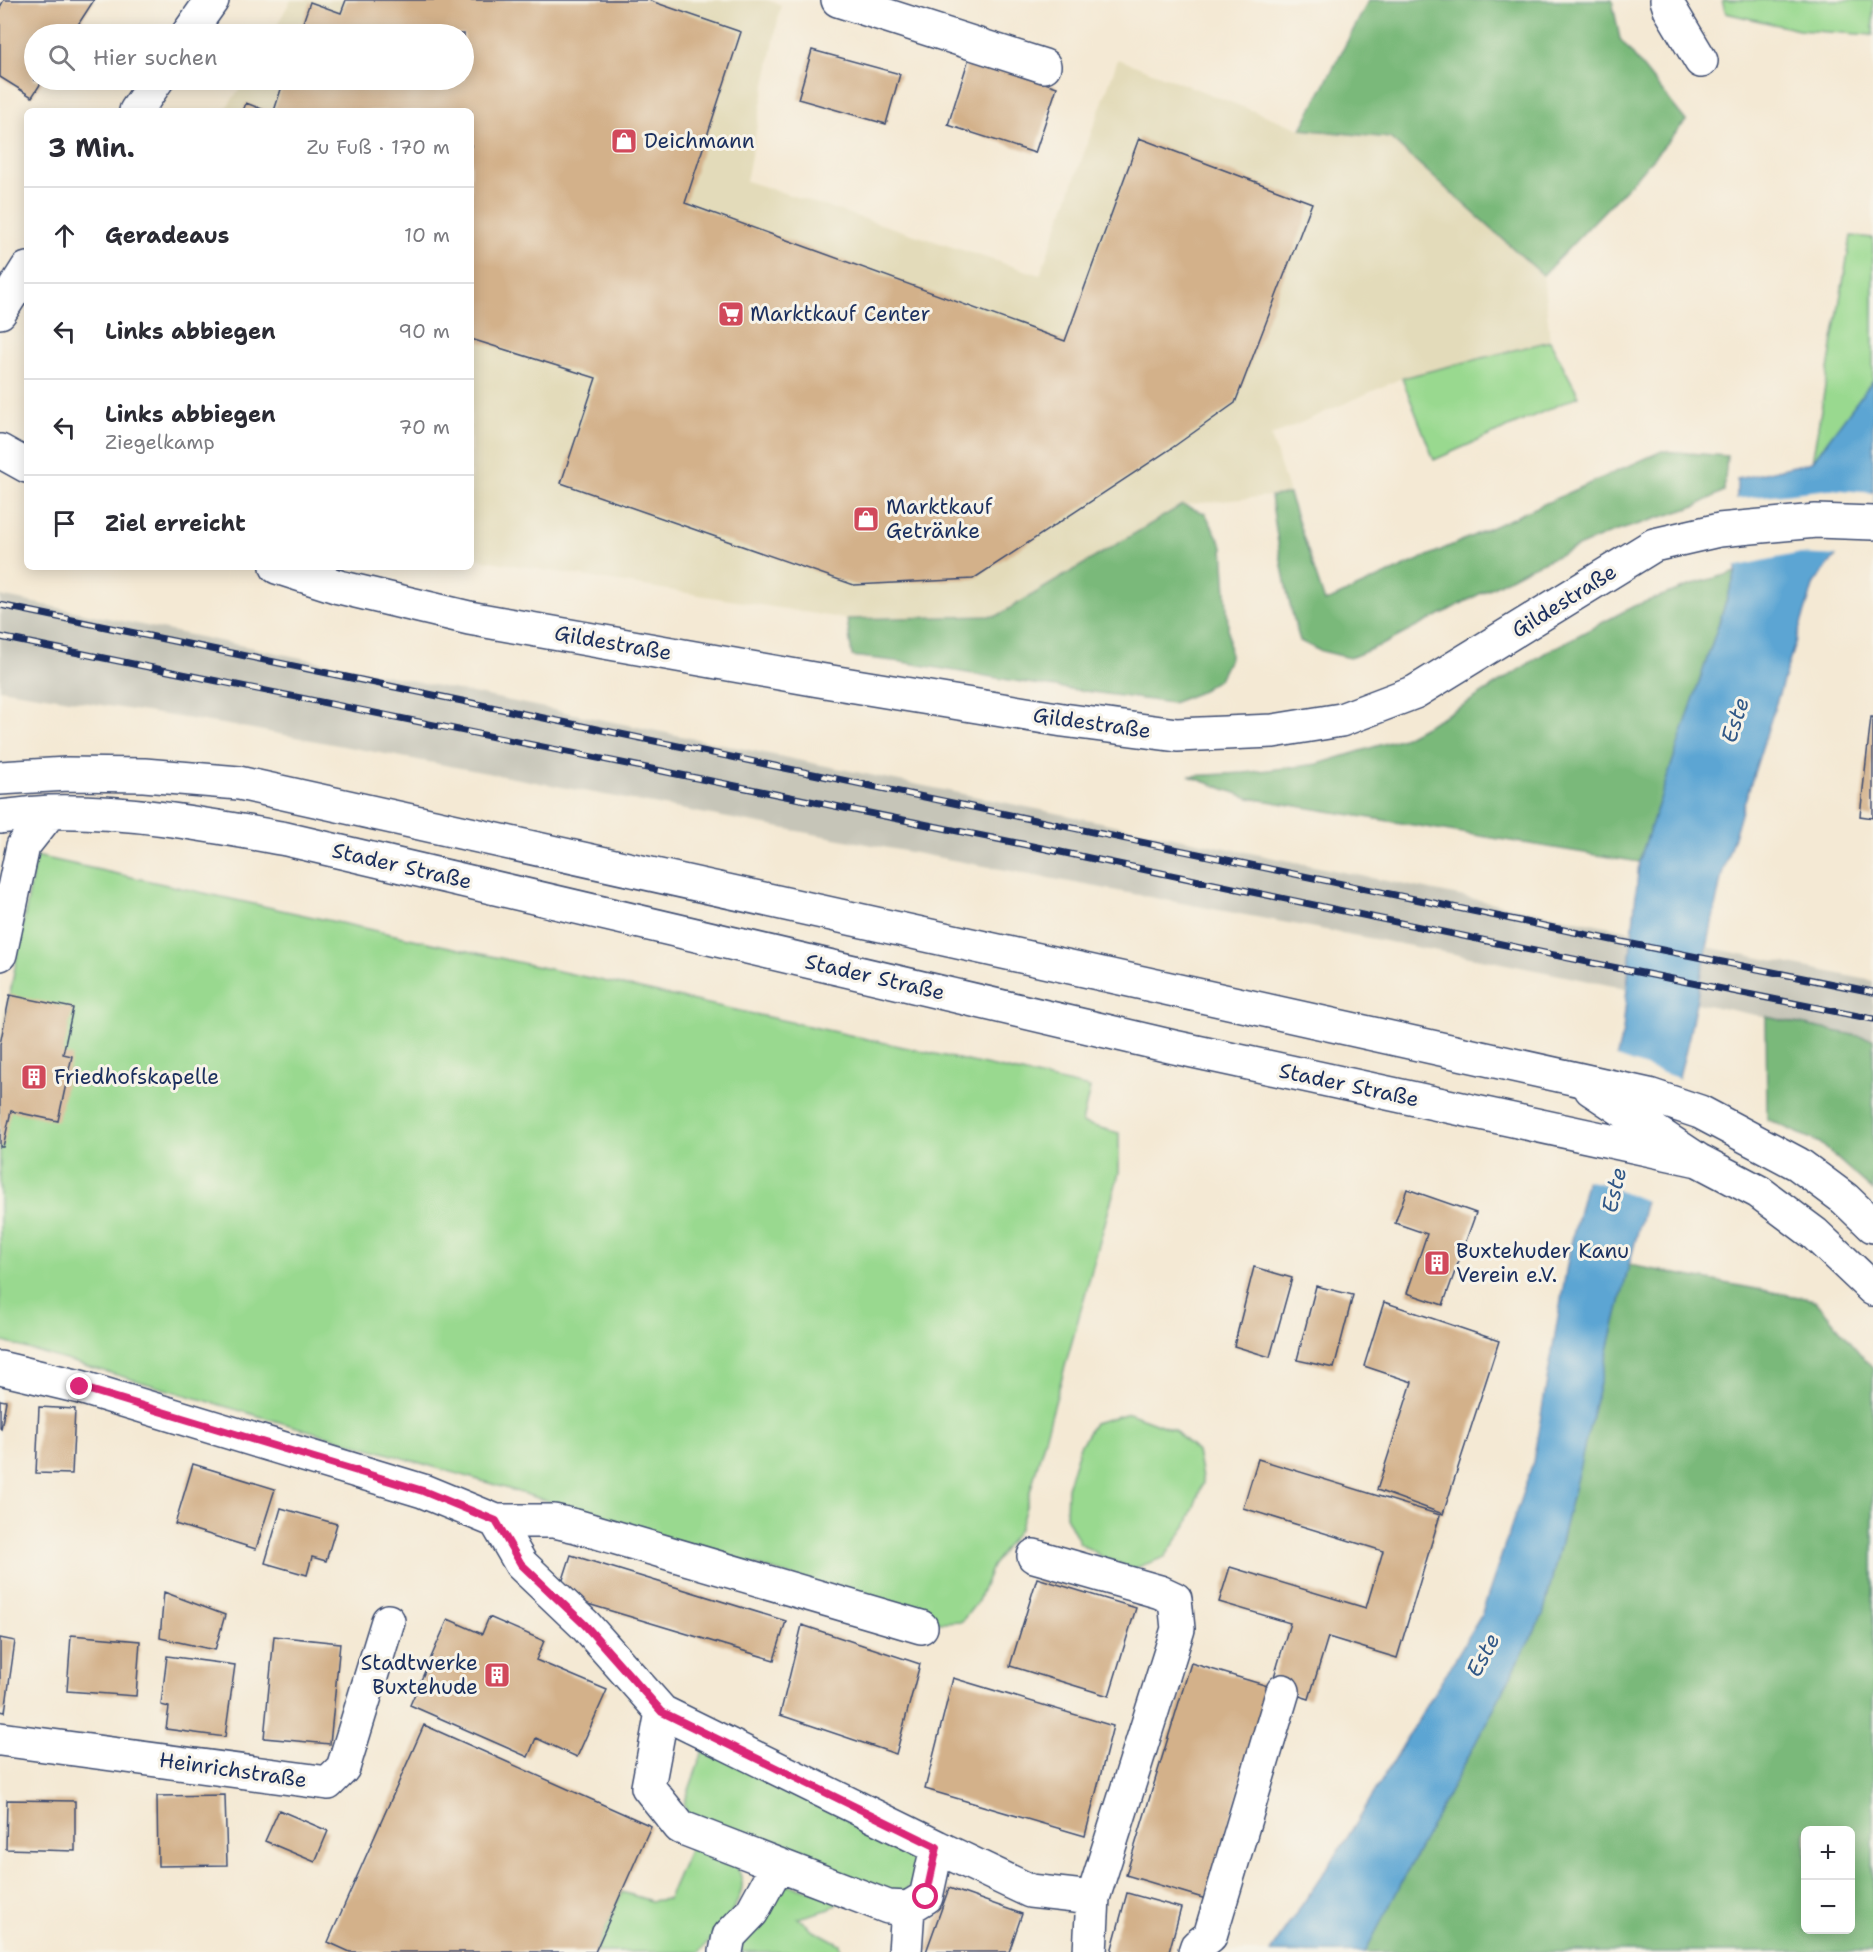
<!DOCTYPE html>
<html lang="de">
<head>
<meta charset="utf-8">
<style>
  :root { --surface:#fff; --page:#f7f7f7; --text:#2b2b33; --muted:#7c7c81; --line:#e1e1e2 }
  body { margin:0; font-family:"Shantell Sans",sans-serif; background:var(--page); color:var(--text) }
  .controls { position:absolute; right:18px; bottom:18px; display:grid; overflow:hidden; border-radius:9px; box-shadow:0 3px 15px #0003 }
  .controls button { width:54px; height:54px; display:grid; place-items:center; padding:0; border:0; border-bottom:2px solid var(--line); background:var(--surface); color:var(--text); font:30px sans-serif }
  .stop { position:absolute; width:18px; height:18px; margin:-14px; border:4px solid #db2777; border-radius:50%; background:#fff }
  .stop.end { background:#db2777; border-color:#fff; box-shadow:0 2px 6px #0008 }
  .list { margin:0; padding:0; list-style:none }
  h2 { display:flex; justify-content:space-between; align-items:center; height:78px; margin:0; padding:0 24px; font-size:26px }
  h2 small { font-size:20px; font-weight:400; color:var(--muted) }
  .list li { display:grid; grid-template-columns:39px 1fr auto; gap:18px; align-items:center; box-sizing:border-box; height:96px; padding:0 24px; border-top:2px solid var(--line) }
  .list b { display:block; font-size:22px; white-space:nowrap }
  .list p { margin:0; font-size:20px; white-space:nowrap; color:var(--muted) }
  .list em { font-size:20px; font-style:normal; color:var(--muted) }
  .icon { flex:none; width:33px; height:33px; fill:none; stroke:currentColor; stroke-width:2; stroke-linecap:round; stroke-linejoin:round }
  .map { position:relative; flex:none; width:1873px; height:1952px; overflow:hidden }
  .search { position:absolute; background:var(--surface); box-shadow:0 3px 15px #0003; left:24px; top:24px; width:450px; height:66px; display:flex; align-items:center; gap:15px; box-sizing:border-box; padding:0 21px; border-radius:33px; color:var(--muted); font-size:22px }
  .panel { position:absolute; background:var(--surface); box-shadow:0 3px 15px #0003; left:24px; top:108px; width:450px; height:462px; border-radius:9px }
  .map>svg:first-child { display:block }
  .built { fill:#e3dbba }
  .industrial { fill:#c6c5b8 }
  .green { fill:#99d98f; stroke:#5a8476; stroke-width:1.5 }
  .forest { fill:#7ab97a; stroke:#4a746c; stroke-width:1.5; fill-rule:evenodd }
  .water { fill:#5ba5d3; stroke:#3b6a98; stroke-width:1.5 }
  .pier { fill:#f4e9d4 }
  .building { fill:#d3b18a }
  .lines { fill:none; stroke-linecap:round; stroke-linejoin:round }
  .minor-casing { stroke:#3c4b70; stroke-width:36 }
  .minor { stroke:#fff; stroke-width:33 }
  .rail-casing { stroke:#1b2f5e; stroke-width:7 }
  .rail { stroke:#f7f3e8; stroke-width:4.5; stroke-dasharray:14; stroke-linecap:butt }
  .route { stroke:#db2777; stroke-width:8 }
  .labels { text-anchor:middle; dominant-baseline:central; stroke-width:6; stroke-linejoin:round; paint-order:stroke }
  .poi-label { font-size:21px; fill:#1b2f5e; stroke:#f7f3e8; text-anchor:start }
  .street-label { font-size:21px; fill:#1b2f5e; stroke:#f7f3e8 }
  .water-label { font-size:22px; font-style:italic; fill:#315887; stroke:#f7f3e8 }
</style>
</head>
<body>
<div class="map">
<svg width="1873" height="1952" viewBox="0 0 1873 1952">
  <rect width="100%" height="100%" fill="#f7f3e8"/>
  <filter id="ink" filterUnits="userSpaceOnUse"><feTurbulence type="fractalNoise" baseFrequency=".0167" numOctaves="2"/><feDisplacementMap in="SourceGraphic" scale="12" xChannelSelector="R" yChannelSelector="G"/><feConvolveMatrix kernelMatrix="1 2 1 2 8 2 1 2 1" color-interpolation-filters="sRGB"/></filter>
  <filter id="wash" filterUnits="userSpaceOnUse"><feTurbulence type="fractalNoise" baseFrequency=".008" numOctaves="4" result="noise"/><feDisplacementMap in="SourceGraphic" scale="24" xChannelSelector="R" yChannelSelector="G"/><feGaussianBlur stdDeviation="1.35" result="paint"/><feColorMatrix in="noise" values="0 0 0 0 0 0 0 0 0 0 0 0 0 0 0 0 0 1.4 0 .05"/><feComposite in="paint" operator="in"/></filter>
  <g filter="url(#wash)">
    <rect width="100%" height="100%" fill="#f4e9d4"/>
    <path class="built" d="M291 0H767L781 5 746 181 1040 275 1118 59 1301 129 1390 138 1543 275 1550 341 1402 378 1271 436 1289 494 1182 505 997 616 847 619 471 558V111H224L246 80H464V34H272Z"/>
    <path class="industrial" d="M0 596 1873 981V1039L1491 961 247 728 0 689Z"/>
    <path class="green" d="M1722 0H1873V35L1799 30 1726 13Z
      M1851 236 1873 238V380L1812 462Z
      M1550 341 1579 396 1434 460 1402 378Z
      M36 856 1090 1088 1082 1123 1119 1133V1173L1020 1528 992 1566 978 1601 962 1621 941 1622 489 1483 0 1341V1047Z
      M1129 1413 1174 1430 1197 1452 1203 1483 1187 1525 1165 1557 1133 1569 1100 1556 1080 1543 1066 1516 1067 1488 1080 1446 1094 1423Z
      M708 1750 907 1845C919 1866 920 1883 898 1896L687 1814 684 1804 703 1751Z
      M693 1841 736 1864C738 1869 742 1877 742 1882 744 1902 713 1939 699 1952H595L622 1892 651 1901 668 1899Z
      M784 1884 842 1898 830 1909 798 1918 812 1929 840 1944 841 1952H741L742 1940Z"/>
    <path class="forest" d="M1369 0H1612L1620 39 1686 121 1627 187 1543 275 1390 138 1301 129Z
      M1662 451 1727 456 1724 491 1696 506 1608 534 1529 568 1386 643 1350 658 1318 650 1300 641C1285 593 1278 545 1271 496L1289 494 1325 602Z
      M1182 505 1205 513 1223 547 1230 657 1219 679 1198 693 1172 703 1033 684 902 662 852 656 847 619 997 616Z
      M1736 572 1639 862 1249 798 1189 776 1244 773 1318 764 1403 738 1464 705 1545 653 1634 606 1697 583Z
      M1766 1017 1873 1039V1191L1820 1143 1767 1119Z
      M1629 1265 1815 1300 1873 1369V1952H1365L1543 1615ZM1806 1830H1850V1930H1806Z"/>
    <path class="water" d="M1873 380V511L1814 583 1722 874 1687 1046 1629 1265 1543 1615 1365 1952H1270L1344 1843 1481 1616 1533 1462 1570 1248 1623 1031 1639 862 1736 572 1737 479 1812 462Z"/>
    <path class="pier" d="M1831 489 1873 493V515L1840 556 1796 554 1733 567 1734 499Z
      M1614 1056 1681 1079 1649 1202 1603 1184 1584 1180Z"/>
    <g id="blocks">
      <path class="building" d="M4 0H94L72 34H34V80H43L32 97 0 77V7Z
        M346 0H648L741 32 685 203 1065 341 1139 138 1312 203 1235 403 1169 450 973 579 854 585 561 483 596 378 471 339V111H274L284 80H464V34H299L310 2 341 13Z
        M812 50 900 74 886 124 798 99Z
        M969 58 1057 87 1035 153 948 125Z
        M246 103 267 111H243Z
        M1871 717H1873V818L1860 816Z
        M10 995 73 1008 63 1054 72 1056 58 1121 11 1111 3 1147H0V1044Z
        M1407 1189 1476 1213 1443 1305 1407 1293 1427 1234 1395 1223Z
        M1254 1267 1292 1278 1270 1357 1234 1346Z
        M1316 1286 1353 1295 1334 1368 1297 1360Z
        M1384 1302 1499 1341 1443 1514 1377 1490 1412 1382 1364 1366Z
        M0 1400 6 1401 1 1429 0 1428Z
        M39 1407 75 1409 72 1474 36 1473Z
        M1258 1459 1440 1515 1397 1658 1328 1637 1309 1699 1271 1687 1290 1623 1219 1602 1230 1567 1366 1608 1383 1551 1243 1508Z
        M193 1464 275 1489 256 1549 175 1524Z
        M281 1508 337 1524 326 1561 312 1557 307 1575 265 1563Z
        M571 1555 786 1621 774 1660 558 1595Z
        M1037 1578 1136 1608 1109 1696 1010 1666Z
        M164 1592 225 1615 215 1650 160 1638Z
        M489 1617 544 1641 536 1660 607 1690 577 1757 536 1738 528 1757 410 1705 448 1619 482 1634Z
        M802 1625 920 1664 896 1754 780 1715Z
        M71 1635 140 1641 136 1696 67 1691Z
        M274 1636 340 1643 330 1744 264 1738Z
        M0 1638 15 1641 5 1712 0 1711Z
        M167 1656 235 1665 225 1737 166 1729 169 1707 161 1705Z
        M1191 1663 1271 1687 1206 1899 1126 1875Z
        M953 1678 1113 1726 1085 1836 925 1789Z
        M424 1725 651 1826 595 1952H350L328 1942Z
        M225 1795 227 1865 158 1866 157 1796Z
        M7 1800 75 1801V1851L6 1849Z
        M279 1810 328 1831 315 1862 265 1841Z
        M949 1888 1022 1914 1009 1952H926Z
        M1127 1893 1181 1908 1169 1952H1111Z"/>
    </g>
  </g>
  <g filter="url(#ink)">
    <use href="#blocks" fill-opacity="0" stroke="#3c4b70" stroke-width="1.5"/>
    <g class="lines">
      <defs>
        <path id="minor" d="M838 0 1044 66
          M1667 0 1670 9 1701 61
          M188 34 212 0
          M136 111 157 80
          M0 312 27 269
          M0 451 27 466
          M277 567 339 587 469 618 819 680 1063 720 1177 735 1273 731 1341 720 1415 692 1654 545 1719 530 1816 521 1873 523
          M0 778 67 774 144 775 239 783 1649 1095 1700 1112 1798 1164 1845 1199 1873 1226
          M0 817C17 815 33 813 50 812 130 810 208 825 286 839L1174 1047 1698 1160
          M0 954 23 846 50 812
          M1591 1089 1698 1160 1759 1192 1815 1234 1873 1289
          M0 1368 80 1387 423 1491 496 1521H554L576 1526 921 1627
          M496 1521 521 1564 585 1625 662 1712 937 1847 926 1897 908 1908 888 1907 680 1827 648 1787 662 1712
          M1034 1556 1160 1592 1175 1599 1178 1629 1093 1898 1090 1952
          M0 1739 328 1783 343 1768 388 1621
          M937 1847 1030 1891 1093 1898
          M726 1952 729 1936 752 1912 777 1866
          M905 1952 908 1908
          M1195 1952 1197 1946 1210 1936 1283 1691"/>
      </defs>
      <use href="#minor" class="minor-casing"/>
      <use href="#minor" class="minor"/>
      <defs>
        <path id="rail" d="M0 605 1612 940 1873 992
          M0 637 1027 845 1607 966 1873 1019"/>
      </defs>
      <use href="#rail" class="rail-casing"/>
      <use href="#rail" class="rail"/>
    </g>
  </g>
  <g class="lines" filter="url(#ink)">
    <path class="route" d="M80 1387 423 1491 496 1521 521 1564 585 1625 662 1712 937 1847 926 1897"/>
  </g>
  <defs>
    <symbol id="shop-square" viewBox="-11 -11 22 22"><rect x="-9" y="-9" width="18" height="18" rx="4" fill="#d1495b" stroke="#f7f3e8"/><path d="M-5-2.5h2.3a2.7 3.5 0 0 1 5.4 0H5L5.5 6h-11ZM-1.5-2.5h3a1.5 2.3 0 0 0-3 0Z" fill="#fff"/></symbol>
    <symbol id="supermarket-square" viewBox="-11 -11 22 22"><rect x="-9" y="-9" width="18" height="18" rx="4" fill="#d1495b" stroke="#f7f3e8"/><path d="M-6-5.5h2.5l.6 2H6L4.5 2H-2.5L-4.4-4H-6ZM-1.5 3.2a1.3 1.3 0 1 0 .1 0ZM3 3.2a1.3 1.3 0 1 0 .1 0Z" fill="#fff"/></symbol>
    <symbol id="building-square" viewBox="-11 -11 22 22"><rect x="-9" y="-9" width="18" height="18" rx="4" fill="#d1495b" stroke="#f7f3e8"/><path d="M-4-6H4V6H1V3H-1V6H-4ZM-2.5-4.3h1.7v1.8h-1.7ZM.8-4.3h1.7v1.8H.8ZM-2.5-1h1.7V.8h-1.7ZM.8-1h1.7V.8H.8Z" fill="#fff"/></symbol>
  </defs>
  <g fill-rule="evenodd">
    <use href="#shop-square" x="609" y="126" width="30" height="30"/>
    <use href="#supermarket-square" x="716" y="299" width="30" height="30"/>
    <use href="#shop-square" x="851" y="504" width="30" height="30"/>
    <use href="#building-square" x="19" y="1062" width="30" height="30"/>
    <use href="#building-square" x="1422" y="1248" width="30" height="30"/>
    <use href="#building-square" x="482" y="1660" width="30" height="30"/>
  </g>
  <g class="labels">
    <g class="poi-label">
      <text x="644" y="141">Deichmann</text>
      <text x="750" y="314">Marktkauf Center</text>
      <text x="886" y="507">Marktkauf<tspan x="886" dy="24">Getränke</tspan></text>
      <text x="54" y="1077">Friedhofskapelle</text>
      <text x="1456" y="1251">Buxtehuder Kanu<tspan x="1456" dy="24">Verein e.V.</tspan></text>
      <text x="478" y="1663" text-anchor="end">Stadtwerke<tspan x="478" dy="24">Buxtehude</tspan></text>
    </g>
    <g class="street-label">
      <text transform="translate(1564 601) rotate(-32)">Gildestraße</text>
      <text transform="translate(613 643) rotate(10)">Gildestraße</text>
      <text transform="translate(1092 723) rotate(8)">Gildestraße</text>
      <text transform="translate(402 866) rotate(13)">Stader Straße</text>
      <text transform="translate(875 977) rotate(13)">Stader Straße</text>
      <text transform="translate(1349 1085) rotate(12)">Stader Straße</text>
      <text transform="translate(233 1770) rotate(8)">Heinrichstraße</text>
    </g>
    <g class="water-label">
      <text transform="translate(1735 720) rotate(-72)">Este</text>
      <text transform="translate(1614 1190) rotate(-77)">Este</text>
      <text transform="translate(1483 1655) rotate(-62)">Este</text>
    </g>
  </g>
</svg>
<div class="controls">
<button>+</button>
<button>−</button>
</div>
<div class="stop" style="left:926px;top:1897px"></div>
<div class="stop end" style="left:80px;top:1387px"></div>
<div class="search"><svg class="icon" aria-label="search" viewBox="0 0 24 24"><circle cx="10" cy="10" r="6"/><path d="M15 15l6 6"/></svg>Hier suchen</div>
<section class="panel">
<h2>3 Min.<small>Zu Fuß · 170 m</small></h2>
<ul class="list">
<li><svg class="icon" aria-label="ahead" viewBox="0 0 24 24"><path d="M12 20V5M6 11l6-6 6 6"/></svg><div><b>Geradeaus</b></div><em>10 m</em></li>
<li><svg class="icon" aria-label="left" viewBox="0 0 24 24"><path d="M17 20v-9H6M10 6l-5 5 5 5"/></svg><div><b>Links abbiegen</b></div><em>90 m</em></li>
<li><svg class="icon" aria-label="left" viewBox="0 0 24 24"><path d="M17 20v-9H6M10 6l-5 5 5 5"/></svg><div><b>Links abbiegen</b><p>Ziegelkamp</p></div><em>70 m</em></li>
<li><svg class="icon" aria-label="arrive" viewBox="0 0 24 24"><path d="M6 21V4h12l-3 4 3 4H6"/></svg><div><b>Ziel erreicht</b></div></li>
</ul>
</section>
</div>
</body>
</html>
